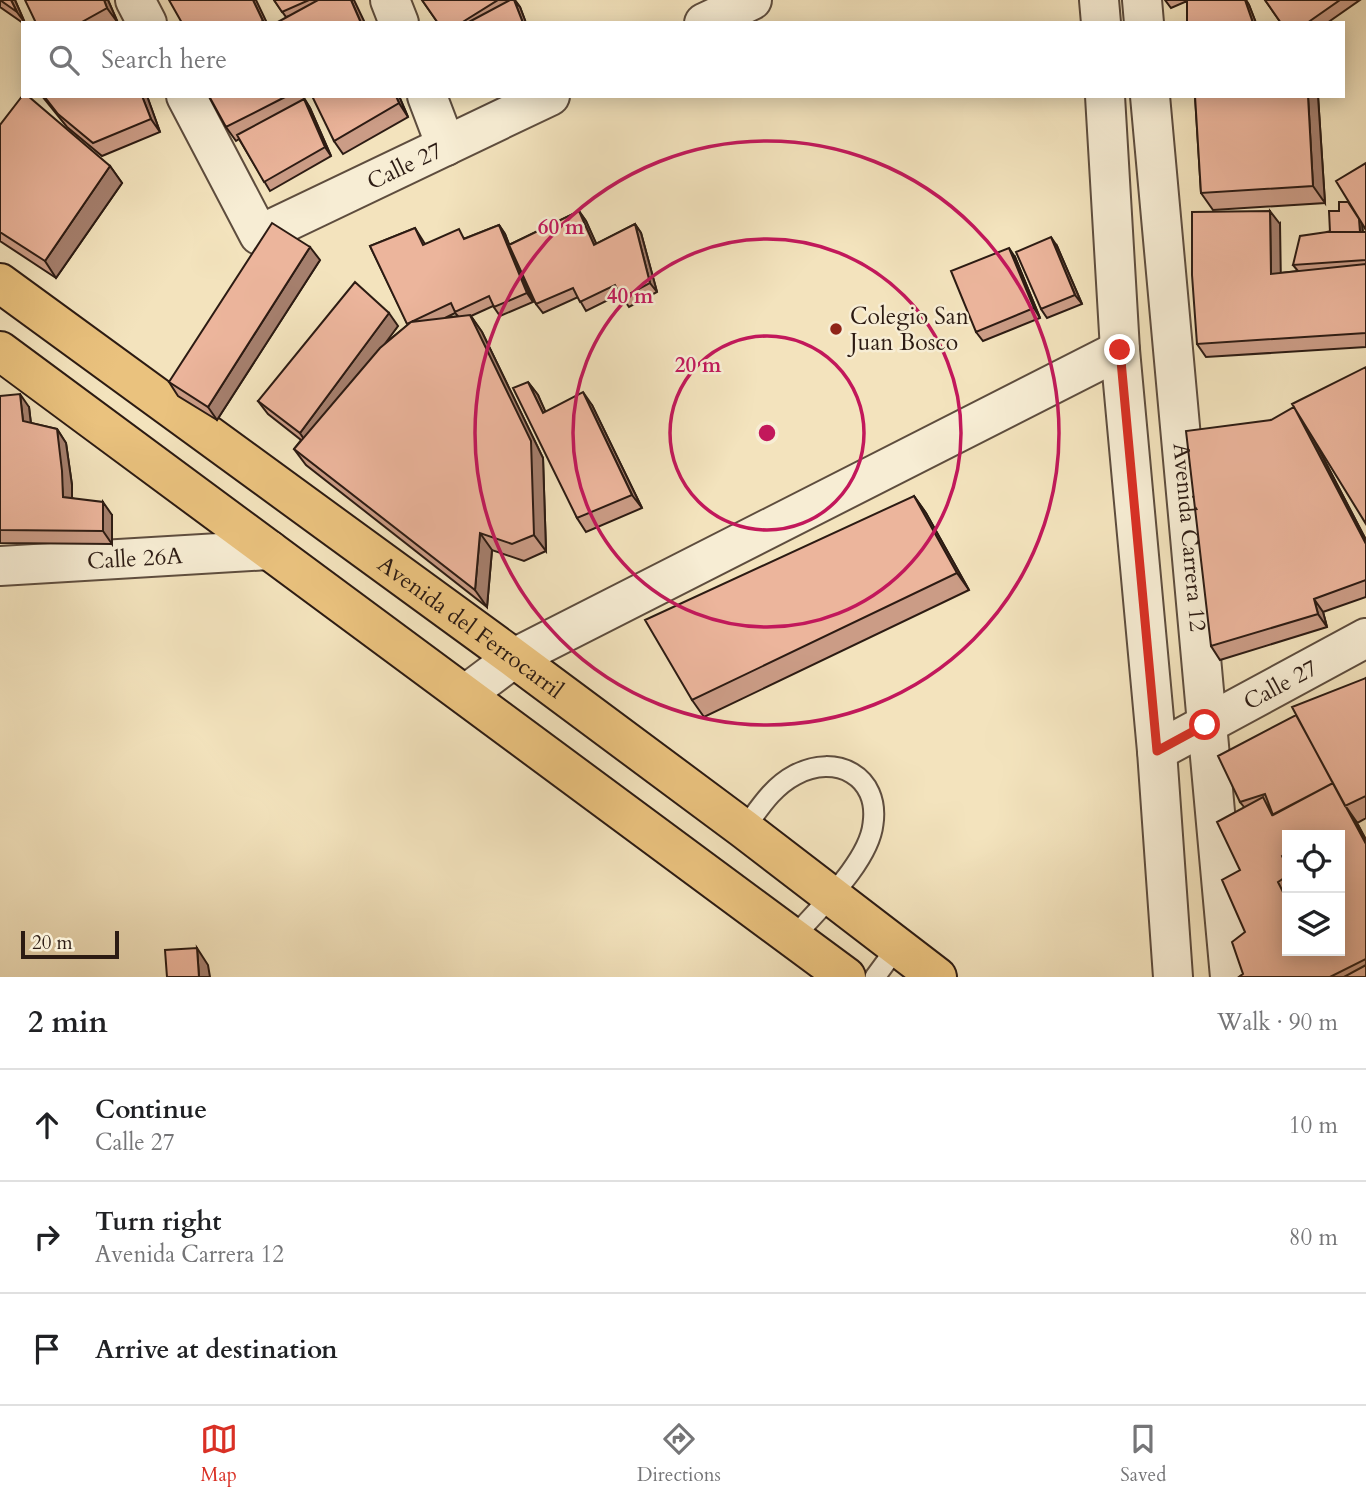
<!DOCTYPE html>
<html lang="en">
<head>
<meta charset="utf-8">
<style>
  :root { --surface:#fff; --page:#f2f2f2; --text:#202124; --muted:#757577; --line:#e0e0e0; --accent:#d93025 }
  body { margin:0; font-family:Cardo,serif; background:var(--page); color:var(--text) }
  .controls { position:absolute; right:21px; bottom:21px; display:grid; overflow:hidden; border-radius:0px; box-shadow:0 4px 18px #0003 }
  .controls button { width:63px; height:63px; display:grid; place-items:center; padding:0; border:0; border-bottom:2px solid var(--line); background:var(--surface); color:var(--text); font:35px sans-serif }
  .scale { position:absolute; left:21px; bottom:18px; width:98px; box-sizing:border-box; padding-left:7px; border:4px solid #2c1b13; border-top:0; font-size:19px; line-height:24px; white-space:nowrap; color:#2c1b13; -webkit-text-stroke:5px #f7edd4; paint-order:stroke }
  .stop { position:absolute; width:21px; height:21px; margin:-16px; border:5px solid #d93025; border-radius:50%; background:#fff }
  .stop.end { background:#d93025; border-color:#fff; box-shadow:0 2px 7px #0008 }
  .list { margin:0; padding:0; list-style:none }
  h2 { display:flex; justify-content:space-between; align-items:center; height:91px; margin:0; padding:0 28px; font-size:30px }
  h2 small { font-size:23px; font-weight:400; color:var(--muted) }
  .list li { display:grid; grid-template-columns:46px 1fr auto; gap:21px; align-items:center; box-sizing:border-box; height:112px; padding:0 28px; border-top:2px solid var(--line) }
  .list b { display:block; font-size:26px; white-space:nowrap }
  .list p { margin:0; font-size:23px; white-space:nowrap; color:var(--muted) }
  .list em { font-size:23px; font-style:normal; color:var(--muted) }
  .icon { flex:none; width:38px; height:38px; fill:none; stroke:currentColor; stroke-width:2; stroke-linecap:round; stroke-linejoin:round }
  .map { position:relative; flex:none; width:1366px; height:977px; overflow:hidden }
  .search { position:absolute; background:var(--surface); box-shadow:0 4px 18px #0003; left:21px; right:21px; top:21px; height:77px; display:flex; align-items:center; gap:18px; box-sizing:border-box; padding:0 24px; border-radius:0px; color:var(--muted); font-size:26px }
  .sheet { height:427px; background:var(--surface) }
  nav { display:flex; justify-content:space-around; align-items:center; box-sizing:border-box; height:98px; border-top:2px solid var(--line); background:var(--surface); font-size:19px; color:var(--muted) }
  nav a { display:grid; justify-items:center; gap:4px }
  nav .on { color:var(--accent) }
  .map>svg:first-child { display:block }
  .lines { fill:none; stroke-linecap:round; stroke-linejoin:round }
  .service-casing { stroke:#5e4d3e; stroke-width:23 }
  .minor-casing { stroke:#5e4d3e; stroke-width:42 }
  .tertiary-casing { stroke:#5e4d3e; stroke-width:42 }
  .primary-casing { stroke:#2c1b13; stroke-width:42 }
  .service { stroke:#f7edd4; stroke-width:19 }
  .minor { stroke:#f7edd4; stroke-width:38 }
  .tertiary { stroke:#f7edd4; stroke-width:38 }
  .primary { stroke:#eac27e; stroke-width:38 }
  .wall { fill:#cb9c86; stroke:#2c1b13; stroke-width:2; fill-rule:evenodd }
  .shaded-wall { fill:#a57f6d; stroke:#2c1b13; stroke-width:2 }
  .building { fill:#ecb59c; stroke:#2c1b13; stroke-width:2; fill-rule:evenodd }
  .route { stroke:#d93025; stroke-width:9 }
  .ring { fill:none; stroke:#c2185b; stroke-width:3.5 }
  .poi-dot { fill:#8f2418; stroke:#f7edd4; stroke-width:2.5 }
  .labels { text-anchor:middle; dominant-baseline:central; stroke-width:5; stroke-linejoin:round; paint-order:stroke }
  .street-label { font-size:23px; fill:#2c1b13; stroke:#f7edd4 }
  .poi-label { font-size:23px; fill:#2c1b13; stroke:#f7edd4; text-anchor:start }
  .centre { fill:#c2185b; stroke:#f7edd4; stroke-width:3.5 }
  .ring-label { font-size:21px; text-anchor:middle; font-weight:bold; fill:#c2185b; stroke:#f7edd4; stroke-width:5; stroke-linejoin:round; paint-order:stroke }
</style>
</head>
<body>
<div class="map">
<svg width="1366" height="977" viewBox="0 0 1366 977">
  <rect width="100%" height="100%" fill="#f3e3bd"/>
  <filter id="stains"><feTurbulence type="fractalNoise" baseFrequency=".00286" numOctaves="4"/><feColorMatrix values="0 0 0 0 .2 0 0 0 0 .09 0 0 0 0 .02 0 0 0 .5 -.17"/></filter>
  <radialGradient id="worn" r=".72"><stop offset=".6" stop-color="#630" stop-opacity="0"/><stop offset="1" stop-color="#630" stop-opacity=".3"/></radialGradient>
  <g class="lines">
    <defs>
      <path id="service" d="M744 829C759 809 772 787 795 775 836 753 880 776 873 824 869 862 818 909 793 938
        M875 977 897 947"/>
      <g id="minor">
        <path d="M135 0 147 23"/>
        <path d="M390 0 399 23"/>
        <path d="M704 23 752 0"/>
        <path id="s1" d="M186 96 259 235 550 96"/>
        <path d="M427 96 446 146"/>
        <path id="s2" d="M0 566 269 550"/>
        <path d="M466 694 514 658 1120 350"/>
        <path id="s3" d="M1157 751 1366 638"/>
      </g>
      <g id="tertiary">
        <path d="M1099 0 1101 23"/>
        <path d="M1142 0 1144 23"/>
        <path d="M1105 96 1120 350 1157 751 1173 977"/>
        <path id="s4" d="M1150 96 1230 977"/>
      </g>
      <g id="primary">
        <path id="s5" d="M0 283 514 658 744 829 937 977"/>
        <path d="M0 351 846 977"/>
      </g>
    </defs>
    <use href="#service" class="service-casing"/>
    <use href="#minor" class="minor-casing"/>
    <use href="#tertiary" class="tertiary-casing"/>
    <use href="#primary" class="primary-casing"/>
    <use href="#service" class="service"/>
    <use href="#minor" class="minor"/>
    <use href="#tertiary" class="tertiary"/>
    <use href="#primary" class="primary"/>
  </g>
  <path class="wall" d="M0 0H15L25 23H23L0 7Z
    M108 0 118 23H36Z
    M274 0H354L286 17Z
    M422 0H515L520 7 526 23H438Z
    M1165 0H1246L1249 5 1256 23H1187V1L1171 8Z
    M1265 0H1360L1327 23H1281Z
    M42 96H147L160 132 102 156 67 127Z
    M209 96H303L310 108 331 156 270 191 239 139 236 141 226 127Z
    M399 96 408 117 343 154 334 141Z
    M1195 96H1318L1325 203 1213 210 1201 193Z
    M0 125 110 166 122 183 56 278 0 241Z
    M579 211 586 221 596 244 635 224 641 233 657 292 629 307 620 294 586 311 578 297 543 313 536 304 510 245 533 302 500 316 493 306 471 316 482 332 543 458 546 551 524 561 492 550 487 607 306 465 294 449 301 440 268 414 258 401 398 326 384 344 408 325 370 246 415 228 425 244 466 238 499 225 505 234 509 245ZM455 313 458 316 445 318Z
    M1280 224V273L1298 271 1293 265 1327 232 1362 224 1363 232H1366V347L1206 357 1197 344Z
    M1057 246 1082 304 1047 318 1041 309Z
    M1015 257 1040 318 983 341 976 332Z
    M320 260 217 420 178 396 169 382Z
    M528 382 538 395 545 412 592 405 642 508 586 532 577 518Z
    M0 396 29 407 31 423 57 429 66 443 72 485V498L112 515V544L0 543Z
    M1271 420 1312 436 1366 540V597L1323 612 1327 627 1220 660 1211 646Z
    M914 496 926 513 969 590 704 717 692 700Z
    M1366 678V818L1357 823 1356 821 1366 840V977H1239L1243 974 1245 932 1244 807 1240 802ZM1287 835 1340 951H1287Z"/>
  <path class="shaded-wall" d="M11 0H15L25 23 17 12Z
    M104 0H108L118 23 107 8Z
    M253 0H256L267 23H264L263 21Z
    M351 0H354L365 23H361Z
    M514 0 520 7 526 23H523Z
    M1245 0H1246L1249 5 1256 23H1253Z
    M142 96H147L160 132 151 119Z
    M396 96H399L408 117 399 103Z
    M1308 96H1318L1325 203 1313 186Z
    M304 99 310 108 331 156 325 147Z
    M110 166 122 183 56 278 45 261Z
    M579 211 586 221 601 254 594 245Z
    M1270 211 1280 224 1281 287 1271 274Z
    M1359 217 1362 222 1363 240 1360 235Z
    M635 224 641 233 657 292 650 283Z
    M499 225 505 234 533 302 527 293Z
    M1051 237 1057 246 1082 304 1075 295Z
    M310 247 320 260 217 420 208 407Z
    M1009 248 1015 257 1040 318 1034 308Z
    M389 313 398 326 309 447 300 433Z
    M470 315 482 332 543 458 546 551 534 535Z
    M528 382 538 395 552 426 543 413Z
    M583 392 592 405 642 508 632 495Z
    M20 394 29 407 32 434 23 421Z
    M1294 407 1304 421 1366 540V544Z
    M57 429 66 443 72 485V510L63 497Z
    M914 496 926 513 969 590 957 573Z
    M103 502 112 515V544L103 531Z
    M480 533 492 550 487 607 475 590Z
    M1314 599 1323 612 1327 627 1318 614Z
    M1347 808 1356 821 1366 840V844Z
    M197 948 208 965 210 977H199Z"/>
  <path class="building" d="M0 0H11L17 12Z
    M25 0H104L107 8 80 23H36Z
    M169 0H253L263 21 259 23H182Z
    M274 0H309L282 12Z
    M318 0H351L361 23H276Z
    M422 0H498L461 23H438Z
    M510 0H514L523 23H467Z
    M1187 0H1245L1253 23H1187Z
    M1265 0H1340L1307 23H1281Z
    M23 95 28 96 110 166 45 261 0 232V125Z
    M44 96H142L151 119 93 143 58 114Z
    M209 96H287L226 127Z
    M312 96H396L399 103 334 141Z
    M1195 96H1308L1313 186 1201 193Z
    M304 99 325 147 264 182 237 135Z
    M1366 163V230L1336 181Z
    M1339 202H1348L1359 219 1360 232H1330L1329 211H1339Z
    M579 211 594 245 635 224 650 283 622 298 615 285 580 302 573 288 536 304 509 245Z
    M1270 211 1271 274 1366 264V333L1197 344 1192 275V212Z
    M272 223 310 247 208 407 169 382Z
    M499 225 527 293 494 307 489 296 455 312 451 303 407 324 370 246 415 228 423 245 459 229 464 239Z
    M1327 232H1366V260L1293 265 1300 236Z
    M1051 237 1075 295 1041 309 1016 252Z
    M1009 248 1034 308 976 332 951 271Z
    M355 282 389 313 300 433 258 401Z
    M470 315 531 441 534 535 512 544 480 533 475 590 294 449 380 348 411 322Z
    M1366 367V524L1292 404Z
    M528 382 543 413 583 392 632 495 577 518 513 388Z
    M20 394 23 421 57 429 62 471 63 497 103 502V531L0 530V396Z
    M1294 407 1366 544V580L1314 599 1318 614 1211 646 1186 431 1271 420Z
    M914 496 957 573 692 700 645 620Z
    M1366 678V796L1345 806 1292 707Z
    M1296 715 1333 783 1273 815 1265 794 1240 802 1218 756Z
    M1333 783 1366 844V959L1330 977H1239L1243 974 1232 942 1245 932 1222 880 1240 870 1217 822 1263 797 1272 815ZM1287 835H1340V951H1287V898H1286L1278 882 1287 876V866L1282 856 1287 852Z
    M197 948 199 977H167L165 950Z
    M1366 965V977H1344Z"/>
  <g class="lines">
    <path class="route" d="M1120 350 1157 751 1205 725"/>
  </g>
  <g class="ring">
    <circle cx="767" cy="433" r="97"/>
    <circle cx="767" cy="433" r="194"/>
    <circle cx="767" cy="433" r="292"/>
  </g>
  <circle class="poi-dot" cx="836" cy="329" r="7"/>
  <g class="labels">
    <g class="street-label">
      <text stroke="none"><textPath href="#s1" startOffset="318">Calle 27</textPath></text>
      <text stroke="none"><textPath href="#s4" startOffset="443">Avenida Carrera 12</textPath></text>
      <text stroke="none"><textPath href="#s2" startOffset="135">Calle 26A</textPath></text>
      <text stroke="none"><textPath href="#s5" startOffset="583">Avenida del Ferrocarril</textPath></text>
      <text stroke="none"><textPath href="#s3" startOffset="140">Calle 27</textPath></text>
    </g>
    <g class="poi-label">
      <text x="850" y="316">Colegio San<tspan x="850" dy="26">Juan Bosco</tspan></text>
    </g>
  </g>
  <circle cx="767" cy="433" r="10" class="centre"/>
  <g class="ring-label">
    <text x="561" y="234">60 m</text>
    <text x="630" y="303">40 m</text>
    <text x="698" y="372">20 m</text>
  </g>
  <rect width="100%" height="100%" filter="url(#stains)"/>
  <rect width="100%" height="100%" fill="url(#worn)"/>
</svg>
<div class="controls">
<button><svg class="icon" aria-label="locate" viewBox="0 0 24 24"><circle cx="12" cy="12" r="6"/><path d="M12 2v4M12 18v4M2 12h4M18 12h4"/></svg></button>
<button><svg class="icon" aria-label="layers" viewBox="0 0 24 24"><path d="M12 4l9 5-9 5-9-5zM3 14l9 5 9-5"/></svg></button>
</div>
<div class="scale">20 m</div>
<div class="stop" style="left:1205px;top:725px"></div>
<div class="stop end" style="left:1120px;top:350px"></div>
<div class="search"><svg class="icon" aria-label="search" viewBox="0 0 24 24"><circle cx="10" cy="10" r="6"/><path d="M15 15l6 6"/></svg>Search here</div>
</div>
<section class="sheet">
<h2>2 min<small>Walk · 90 m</small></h2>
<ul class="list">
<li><svg class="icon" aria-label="ahead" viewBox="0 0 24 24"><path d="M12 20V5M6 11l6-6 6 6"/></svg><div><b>Continue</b><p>Calle 27</p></div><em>10 m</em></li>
<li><svg class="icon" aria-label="right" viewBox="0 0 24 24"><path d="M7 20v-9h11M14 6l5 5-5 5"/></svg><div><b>Turn right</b><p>Avenida Carrera 12</p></div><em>80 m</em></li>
<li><svg class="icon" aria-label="arrive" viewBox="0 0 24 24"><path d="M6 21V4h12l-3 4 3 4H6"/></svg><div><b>Arrive at destination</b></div></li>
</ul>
</section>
<nav>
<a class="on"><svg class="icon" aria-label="map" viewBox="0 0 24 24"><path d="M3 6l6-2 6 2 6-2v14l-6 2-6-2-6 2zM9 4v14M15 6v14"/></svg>Map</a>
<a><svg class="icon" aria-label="directions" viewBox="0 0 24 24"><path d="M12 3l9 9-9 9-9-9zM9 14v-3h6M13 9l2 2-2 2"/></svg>Directions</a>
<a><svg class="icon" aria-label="saved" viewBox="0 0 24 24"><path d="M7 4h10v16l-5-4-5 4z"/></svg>Saved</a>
</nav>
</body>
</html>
